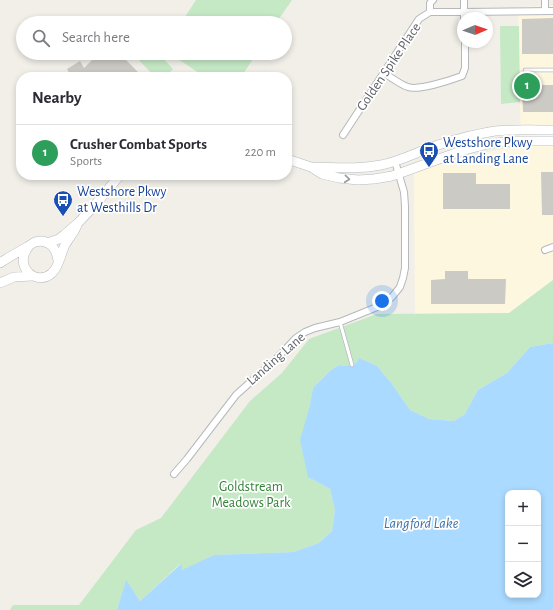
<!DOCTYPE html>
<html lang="en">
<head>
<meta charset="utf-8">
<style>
  :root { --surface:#fff; --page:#f2f2f3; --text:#2b2b33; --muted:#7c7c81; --line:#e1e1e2; --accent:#2563eb }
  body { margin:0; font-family:"Alegreya Sans",sans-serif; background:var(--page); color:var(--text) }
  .controls { position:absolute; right:12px; bottom:12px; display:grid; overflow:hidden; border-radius:8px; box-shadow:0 2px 6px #0003 }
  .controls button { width:36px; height:36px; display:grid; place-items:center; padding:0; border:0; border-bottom:1px solid var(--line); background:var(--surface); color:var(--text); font:20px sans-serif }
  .compass { position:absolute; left:457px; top:12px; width:36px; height:36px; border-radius:50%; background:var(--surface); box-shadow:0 2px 6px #0003; rotate:88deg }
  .you { position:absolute; left:382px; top:301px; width:14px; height:14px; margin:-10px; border:3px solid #fff; border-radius:50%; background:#1a73e8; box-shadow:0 0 0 6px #1a73e833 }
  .badge { display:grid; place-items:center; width:26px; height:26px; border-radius:50%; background:var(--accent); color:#fff; font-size:13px; font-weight:700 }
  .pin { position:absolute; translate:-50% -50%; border:2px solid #fff; box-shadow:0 1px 4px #0006 }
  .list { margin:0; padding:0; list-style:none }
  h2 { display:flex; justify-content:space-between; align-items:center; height:52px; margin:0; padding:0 16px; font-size:17px }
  h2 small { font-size:13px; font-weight:400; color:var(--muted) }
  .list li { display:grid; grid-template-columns:26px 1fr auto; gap:12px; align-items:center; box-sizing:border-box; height:56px; padding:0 16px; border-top:1px solid var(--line) }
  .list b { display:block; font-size:15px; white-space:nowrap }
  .list p { margin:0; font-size:13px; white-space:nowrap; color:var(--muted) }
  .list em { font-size:13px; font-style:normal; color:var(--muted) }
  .icon { flex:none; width:22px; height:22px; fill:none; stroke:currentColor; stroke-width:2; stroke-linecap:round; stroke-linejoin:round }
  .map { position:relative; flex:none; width:553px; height:610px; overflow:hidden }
  .search { position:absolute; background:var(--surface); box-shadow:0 2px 6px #0003; left:16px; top:16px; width:276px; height:44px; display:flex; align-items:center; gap:10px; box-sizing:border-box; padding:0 14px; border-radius:22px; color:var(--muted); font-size:15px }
  .panel { position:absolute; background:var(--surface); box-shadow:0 2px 6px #0003; left:16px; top:72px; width:276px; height:108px; border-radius:16px }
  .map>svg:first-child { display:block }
  .commercial { fill:#fef7e0 }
  .green { fill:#c5e8c5 }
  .water { fill:#aadaff; fill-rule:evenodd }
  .building { fill:#cccac5 }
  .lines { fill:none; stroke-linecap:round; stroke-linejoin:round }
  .lane-casing { stroke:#b5b8bc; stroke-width:4.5 }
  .street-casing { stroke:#b5b8bc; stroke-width:8 }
  .secondary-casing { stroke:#b6babf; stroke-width:10 }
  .lane { stroke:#fff; stroke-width:3 }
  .street { stroke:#fff; stroke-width:6 }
  .secondary { stroke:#fff; stroke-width:9 }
  .oneway { stroke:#979a9d }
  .labels { text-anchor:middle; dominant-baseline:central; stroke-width:3.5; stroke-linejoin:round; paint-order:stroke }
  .street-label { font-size:14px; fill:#5f6368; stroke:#fff }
  .transit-label { font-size:14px; fill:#164399; stroke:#fff; text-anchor:start }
  .park-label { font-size:14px; fill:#348238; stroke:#fff }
  .water-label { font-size:15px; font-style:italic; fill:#4174aa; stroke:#fff }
</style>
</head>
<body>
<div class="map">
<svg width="553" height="610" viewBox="0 0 553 610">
  <rect width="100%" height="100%" fill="#f1efe8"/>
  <path class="commercial" d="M553 6V280L509 313 415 314 414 173 467 156 498 150 521 147 518 7Z"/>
  <path class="green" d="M196 0H292L276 23H181Z
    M500 26H519L520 102 501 104Z
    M141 53H158L173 69 165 77H155L136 57Z
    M169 53H257L241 77H205Z
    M553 280V343L530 347 507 373 478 390 465 414 454 421 429 419 410 410 392 384 377 366 359 358 356 363C349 366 346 366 339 365L331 370 313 388 309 409 308 477 330 489 335 510 332 531 319 543 294 552 214 555 182 571 180 564 140 601 126 581 117 610H10L13 605H79L136 530 161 518 250 401 282 373 309 339 377 314 509 313Z"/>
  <path class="water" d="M553 343V610H117L126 580 140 601 181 564 182 570 214 555 294 552 319 543 332 531 335 510 330 489 308 477 300 440 309 409 313 388 331 370 339 365C346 366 349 366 356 363L359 358 377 366 392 384 410 410 429 419 454 421 465 414 478 390 507 373 530 347ZM508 493H538V595H508Z"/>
  <path class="building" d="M553 18V54H522V19Z
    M99 53H119L143 77H62L69 73 67 69 80 61 84 68Z
    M522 85H553V112H523Z
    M541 172H553V215H542Z
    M443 173H476V184H510V209H443Z
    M445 271H468V279H506L505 304H431V280L445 279Z"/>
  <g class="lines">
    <defs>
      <path id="lane" d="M525 70H553
        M340 322 352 365"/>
      <path id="street" d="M464 0V12L553 11
        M545 11V0
        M430 12H464V18
        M430 12V3L433 0
        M384 73C391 77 399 84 408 87 418 91 451 80 462 76L465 68V42
        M343 135 419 19 430 12
        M545 250 553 247
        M174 474 187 459 236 395 276 359 296 338 305 332 315 328 340 322 382 305 392 297 400 287 403 278 405 268V206L404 192 395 161"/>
      <path id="secondary" d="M287 159 311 167 322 174 339 178 358 180 374 179 392 176 409 170 461 151 488 144 512 141H553
        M311 167C335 167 356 170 381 165 401 161 419 151 438 145 457 139 476 134 495 131 514 129 534 130 553 130
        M47 243 59 239 64 235 78 223 95 205 120 175
        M29 246C12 267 37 287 52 273 59 267 61 253 65 245 67 241 70 238 72 234 75 231 76 227 78 223
        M0 263C9 257 18 252 27 247 30 245 33 243 35 242 49 238 57 249 58 261
        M0 283 14 277 32 276"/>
    </defs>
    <use href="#lane" class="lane-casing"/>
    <use href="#street" class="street-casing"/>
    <use href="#secondary" class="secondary-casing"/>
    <use href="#lane" class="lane"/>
    <use href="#street" class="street"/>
    <use href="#secondary" class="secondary"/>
  </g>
  <defs><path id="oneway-chevron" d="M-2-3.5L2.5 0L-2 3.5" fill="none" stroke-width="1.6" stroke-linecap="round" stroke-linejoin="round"/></defs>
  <use class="oneway" href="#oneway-chevron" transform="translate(347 179) rotate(6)"/>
  <defs>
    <symbol id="bus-pin" viewBox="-11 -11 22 30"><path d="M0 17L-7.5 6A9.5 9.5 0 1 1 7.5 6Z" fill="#1a4fb4" stroke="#fff"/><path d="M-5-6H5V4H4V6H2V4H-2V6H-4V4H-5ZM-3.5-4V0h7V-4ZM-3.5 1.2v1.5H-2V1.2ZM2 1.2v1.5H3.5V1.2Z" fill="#fff"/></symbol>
  </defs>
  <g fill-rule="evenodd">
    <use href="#bus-pin" x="418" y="140" width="22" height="30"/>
    <use href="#bus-pin" x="52" y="189" width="22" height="30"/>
  </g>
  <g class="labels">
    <g class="street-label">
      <text transform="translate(389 67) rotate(-56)">Golden Spike Place</text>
      <text transform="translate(276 359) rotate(-41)">Landing Lane</text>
    </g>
    <g class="transit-label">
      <text x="443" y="143">Westshore Pkwy<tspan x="443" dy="16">at Landing Lane</tspan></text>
      <text x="77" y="192">Westshore Pkwy<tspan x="77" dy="16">at Westhills Dr</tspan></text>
    </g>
    <g class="park-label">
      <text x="251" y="487">Goldstream<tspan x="251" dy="16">Meadows Park</tspan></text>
    </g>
    <g class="water-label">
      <text x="421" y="523">Langford Lake</text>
    </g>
  </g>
</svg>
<div class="controls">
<button>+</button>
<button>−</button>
<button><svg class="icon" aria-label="layers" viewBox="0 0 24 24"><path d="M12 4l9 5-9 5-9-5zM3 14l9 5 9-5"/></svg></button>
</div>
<svg class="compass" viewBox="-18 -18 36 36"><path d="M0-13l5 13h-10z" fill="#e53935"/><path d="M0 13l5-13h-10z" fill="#7c7c81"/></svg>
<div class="you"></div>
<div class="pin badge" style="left:527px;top:86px;background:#2e9e5b">1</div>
<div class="search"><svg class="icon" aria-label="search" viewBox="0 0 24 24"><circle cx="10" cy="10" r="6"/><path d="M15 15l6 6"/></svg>Search here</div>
<section class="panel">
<h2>Nearby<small></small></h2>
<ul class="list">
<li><span class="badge" style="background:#2e9e5b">1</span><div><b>Crusher Combat Sports</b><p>Sports</p></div><em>220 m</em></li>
</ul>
</section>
</div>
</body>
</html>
